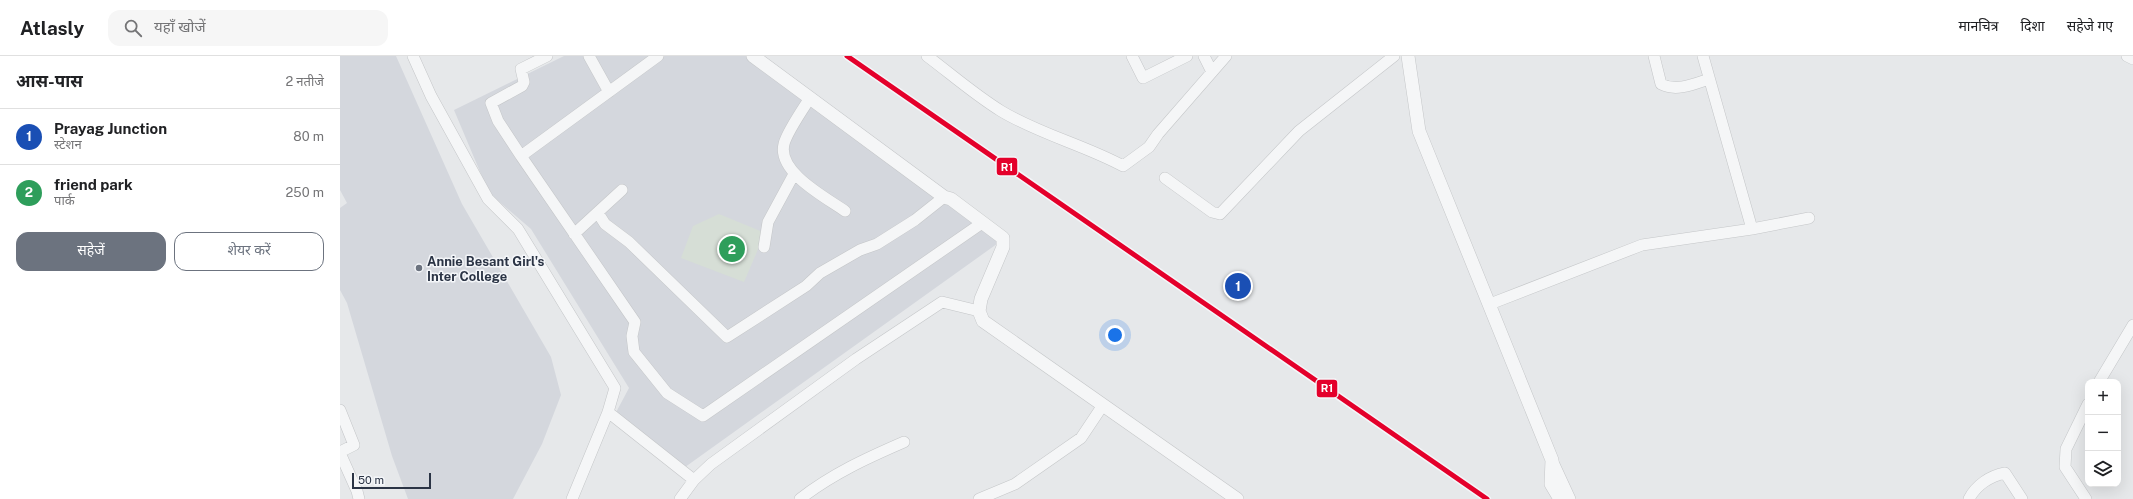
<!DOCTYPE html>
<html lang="hi">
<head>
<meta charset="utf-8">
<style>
  :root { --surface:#fff; --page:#f6f6f6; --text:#202124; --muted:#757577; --line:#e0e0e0; --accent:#6c737f }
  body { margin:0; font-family:"Public Sans","Noto Sans Devanagari",sans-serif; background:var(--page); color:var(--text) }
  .controls { position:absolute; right:12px; bottom:12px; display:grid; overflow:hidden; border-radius:8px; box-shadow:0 4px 16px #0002 }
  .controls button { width:36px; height:36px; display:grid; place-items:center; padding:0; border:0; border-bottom:1px solid var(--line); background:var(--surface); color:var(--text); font:20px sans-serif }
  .scale { position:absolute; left:12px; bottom:10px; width:79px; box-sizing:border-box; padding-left:4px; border:2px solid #2b3445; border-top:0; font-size:11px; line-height:14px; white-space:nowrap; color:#2b3445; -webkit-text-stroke:3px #f4f6f9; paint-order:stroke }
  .you { position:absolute; left:775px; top:279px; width:14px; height:14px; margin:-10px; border:3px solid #fff; border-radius:50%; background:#1a73e8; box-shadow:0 0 0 6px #1a73e833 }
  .badge { display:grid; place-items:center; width:26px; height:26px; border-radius:50%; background:var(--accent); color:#fff; font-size:13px; font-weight:700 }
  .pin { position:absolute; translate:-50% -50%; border:2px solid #fff; box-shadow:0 1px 4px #0006 }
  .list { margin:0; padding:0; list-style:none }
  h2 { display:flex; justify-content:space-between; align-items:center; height:52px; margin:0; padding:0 16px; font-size:17px }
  h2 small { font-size:13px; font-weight:400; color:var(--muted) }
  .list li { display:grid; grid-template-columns:26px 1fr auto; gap:12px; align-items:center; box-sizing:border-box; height:56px; padding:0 16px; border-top:1px solid var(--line) }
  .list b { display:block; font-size:15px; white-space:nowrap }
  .list p { margin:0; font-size:13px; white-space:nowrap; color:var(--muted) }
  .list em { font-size:13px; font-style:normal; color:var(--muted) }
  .actions { display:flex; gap:8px; padding:12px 16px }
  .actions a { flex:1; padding:9px 0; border:1px solid var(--accent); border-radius:12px; text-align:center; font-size:14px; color:var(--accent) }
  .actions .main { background:var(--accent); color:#fff }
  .icon { flex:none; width:22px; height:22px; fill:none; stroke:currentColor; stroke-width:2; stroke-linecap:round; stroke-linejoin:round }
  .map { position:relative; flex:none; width:1793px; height:443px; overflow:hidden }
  header { display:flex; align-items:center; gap:24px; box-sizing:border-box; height:56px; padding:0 20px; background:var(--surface); border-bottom:1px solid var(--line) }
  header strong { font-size:19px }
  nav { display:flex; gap:22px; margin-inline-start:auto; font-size:14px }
  .search { width:280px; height:36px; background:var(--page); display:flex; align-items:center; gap:10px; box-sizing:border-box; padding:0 14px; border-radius:12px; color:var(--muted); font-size:15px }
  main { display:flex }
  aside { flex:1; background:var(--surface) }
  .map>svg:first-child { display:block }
  .built { fill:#d4d7dd }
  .green { fill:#d6ded6 }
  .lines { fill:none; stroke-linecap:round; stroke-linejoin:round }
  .minor-casing { stroke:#c4c6c8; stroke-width:12 }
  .tertiary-casing { stroke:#c4c6c8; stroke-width:14 }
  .minor { stroke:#f5f6f7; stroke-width:11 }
  .tertiary { stroke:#f5f6f7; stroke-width:13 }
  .rail-1-casing { stroke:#f4f6f9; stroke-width:8 }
  .rail-1 { stroke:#e4002b; stroke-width:5 }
  .poi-dot { fill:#6c737f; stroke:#f4f6f9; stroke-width:1.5 }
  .labels { text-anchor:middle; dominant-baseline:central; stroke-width:3; stroke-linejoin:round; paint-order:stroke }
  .poi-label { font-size:13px; font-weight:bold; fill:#2b3445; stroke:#f4f6f9; text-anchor:start }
  .line-badge { stroke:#f4f6f9; stroke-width:1.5 }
  .badge-label { font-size:11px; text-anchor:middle; font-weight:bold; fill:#fff }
</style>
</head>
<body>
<header>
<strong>Atlasly</strong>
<div class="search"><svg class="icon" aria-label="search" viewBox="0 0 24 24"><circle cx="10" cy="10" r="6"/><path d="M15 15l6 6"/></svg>यहाँ खोजें</div>
<nav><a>मानचित्र</a><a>दिशा</a><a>सहेजे गए</a></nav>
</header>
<main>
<aside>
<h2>आस-पास<small>2 नतीजे</small></h2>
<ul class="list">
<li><span class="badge" style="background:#1a4fb4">1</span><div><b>Prayag Junction</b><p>स्टेशन</p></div><em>80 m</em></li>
<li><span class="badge" style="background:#2e9e5b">2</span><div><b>friend park</b><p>पार्क</p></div><em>250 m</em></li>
</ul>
<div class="actions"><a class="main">सहेजें</a><a>शेयर करें</a></div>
</aside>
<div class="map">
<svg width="1793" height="443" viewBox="0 0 1793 443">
  <rect width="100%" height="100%" fill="#e6e8ea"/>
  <path class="built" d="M0 0H56L122 148 211 301 221 339 202 388 173 443H68L52 400 7 247 0 234V152L7 147 0 134Z
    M224 0H406L652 172 661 185 341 414 273 362 289 332 191 173 149 137 114 54Z"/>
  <path class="green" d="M379 158 425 177 404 226 341 202 353 170Z"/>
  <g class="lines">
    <defs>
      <path id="minor" d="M73 0 91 40 148 143 178 173 275 332 268 356 232 443
        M249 0 269 36
        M318 0 181 100 295 266 292 280 294 296 327 337 363 360 642 167
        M587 0C611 18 635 39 661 55 699 78 744 89 783 110L809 91 818 78 886 0
        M792 0 803 22 847 0
        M864 0 872 16
        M1314 0 1321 28C1336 36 1354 28 1369 23
        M1787 0 1793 3
        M470 42C463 53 447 76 444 88 437 116 485 141 505 155
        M181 100 158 65 151 47 182 30 184 26 181 13 207 0
        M825 122 872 156 880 158 959 75 1054 0
        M258 157 265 168 289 186 387 281 466 230 480 217 520 194 537 188 575 164 604 141
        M1412 173 1469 162
        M234 178 282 134
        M424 191 428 166 454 118
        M1150 248 1302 189 1412 173 1363 0
        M1759 326 1793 269
        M0 354 14 389 0 396
        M268 356 354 424
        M0 397 17 435 19 443
        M1212 404 1230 443
        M340 443 354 424 371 408 516 303 602 246 639 255
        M460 443C492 418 527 402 564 386
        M639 443 675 428 741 382 763 349
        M1629 443C1636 429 1650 420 1665 417L1682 443
        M1746 443 1725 411 1726 393 1748 348"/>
      <path id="tertiary" d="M413 0 604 141 611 143 663 182V191L641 243 639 255 643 265 897 443
        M1068 0 1079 75 1212 404 1211 428 1220 443"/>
    </defs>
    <use href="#minor" class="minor-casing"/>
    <use href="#tertiary" class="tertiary-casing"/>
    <use href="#minor" class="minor"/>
    <use href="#tertiary" class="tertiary"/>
    <defs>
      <path id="rail-1" d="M507 0 1147 443"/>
    </defs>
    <use href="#rail-1" class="rail-1-casing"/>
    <use href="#rail-1" class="rail-1"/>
  </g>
  <circle class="poi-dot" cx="79" cy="212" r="4"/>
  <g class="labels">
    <g class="poi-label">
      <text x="87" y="205">Annie Besant Girl's<tspan x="87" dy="15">Inter College</tspan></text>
    </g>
  </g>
  <g class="line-badge">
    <rect x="656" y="101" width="22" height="19" rx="4" fill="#e4002b"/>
    <rect x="976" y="323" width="22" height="19" rx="4" fill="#e4002b"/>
  </g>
  <g class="badge-label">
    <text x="667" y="115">R1</text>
    <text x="987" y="336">R1</text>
  </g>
</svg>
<div class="controls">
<button>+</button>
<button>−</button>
<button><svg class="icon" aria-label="layers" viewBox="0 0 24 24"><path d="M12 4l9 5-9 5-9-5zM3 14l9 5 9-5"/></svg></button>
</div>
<div class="scale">50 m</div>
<div class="you"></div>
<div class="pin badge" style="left:898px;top:230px;background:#1a4fb4">1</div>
<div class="pin badge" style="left:392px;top:193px;background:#2e9e5b">2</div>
</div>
</main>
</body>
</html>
